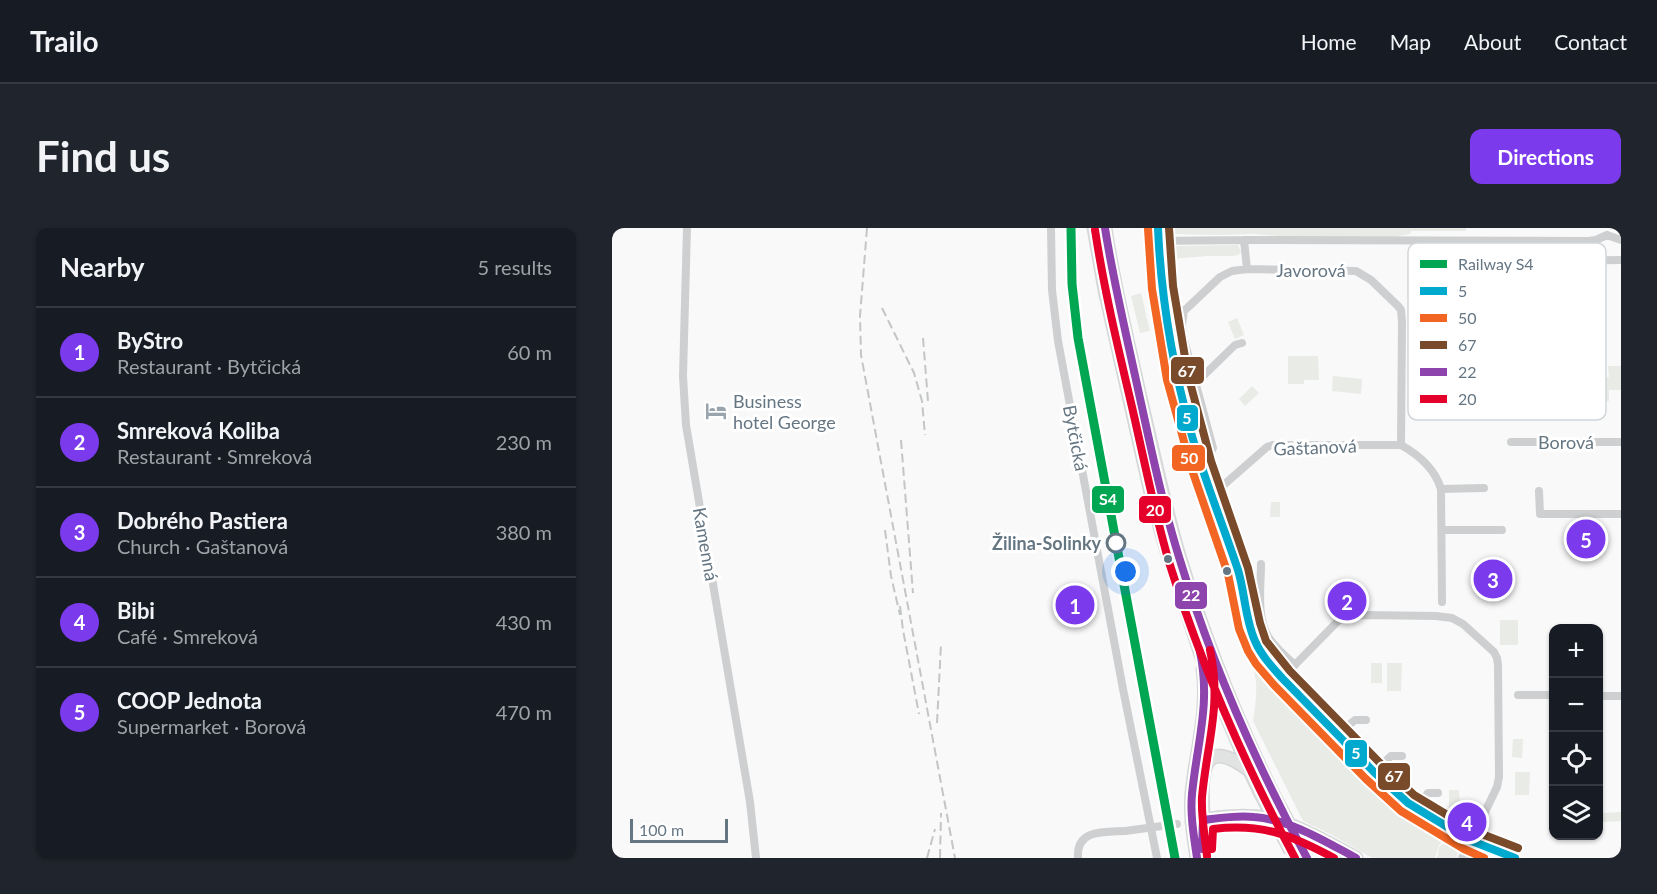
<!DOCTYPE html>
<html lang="en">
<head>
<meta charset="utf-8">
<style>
  :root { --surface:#171b24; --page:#20242c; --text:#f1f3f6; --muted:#9ea1a6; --line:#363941; --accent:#7c3aed }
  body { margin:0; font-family:Lato,sans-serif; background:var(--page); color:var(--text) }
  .controls { position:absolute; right:18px; bottom:18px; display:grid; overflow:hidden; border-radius:12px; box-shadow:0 2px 4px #0004 }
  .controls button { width:54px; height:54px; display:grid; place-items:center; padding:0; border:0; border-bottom:2px solid var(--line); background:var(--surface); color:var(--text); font:30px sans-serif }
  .scale { position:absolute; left:18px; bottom:15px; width:98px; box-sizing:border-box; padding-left:6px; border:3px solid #657683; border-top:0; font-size:16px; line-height:21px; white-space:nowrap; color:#657683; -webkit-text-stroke:4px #fff; paint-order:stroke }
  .you { position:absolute; left:514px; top:344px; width:21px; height:21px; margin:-15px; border:4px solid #fff; border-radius:50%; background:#1a73e8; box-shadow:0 0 0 9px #1a73e833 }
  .badge { display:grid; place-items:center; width:39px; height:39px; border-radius:50%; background:var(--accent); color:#fff; font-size:20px; font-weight:700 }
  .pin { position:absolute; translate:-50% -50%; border:3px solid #fff; box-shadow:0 2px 6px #0006 }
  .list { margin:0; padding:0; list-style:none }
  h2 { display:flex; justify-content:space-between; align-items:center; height:78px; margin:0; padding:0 24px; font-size:26px }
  h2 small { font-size:20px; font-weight:400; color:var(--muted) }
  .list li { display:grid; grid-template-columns:39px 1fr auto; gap:18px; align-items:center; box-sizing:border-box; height:90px; padding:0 24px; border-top:2px solid var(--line) }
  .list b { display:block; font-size:22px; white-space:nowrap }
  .list p { margin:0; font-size:20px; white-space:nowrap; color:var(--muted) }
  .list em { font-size:20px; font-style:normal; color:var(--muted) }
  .icon { flex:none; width:33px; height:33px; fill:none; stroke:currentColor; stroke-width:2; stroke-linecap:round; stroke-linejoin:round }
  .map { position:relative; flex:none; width:1009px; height:630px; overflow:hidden; border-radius:12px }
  header { display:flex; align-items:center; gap:36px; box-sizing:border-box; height:84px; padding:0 30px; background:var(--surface); border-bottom:2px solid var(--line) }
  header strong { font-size:28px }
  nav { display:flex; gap:33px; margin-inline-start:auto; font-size:21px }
  .intro { display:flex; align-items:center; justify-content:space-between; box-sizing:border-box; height:144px; padding:0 36px }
  h1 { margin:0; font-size:42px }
  .button { padding:15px 27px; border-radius:12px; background:var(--accent); color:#fff; font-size:21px; font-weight:700 }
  main { display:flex; gap:36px; padding:0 36px }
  aside { flex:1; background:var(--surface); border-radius:12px; box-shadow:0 2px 4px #0004 }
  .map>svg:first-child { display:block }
  .green { fill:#e8ebe6 }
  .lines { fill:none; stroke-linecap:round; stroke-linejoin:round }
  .primary-casing { stroke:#d5d6d7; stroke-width:15 }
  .street { stroke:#cecfd0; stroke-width:8 }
  .primary { stroke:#e1e2e2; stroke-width:12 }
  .rail { stroke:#c3c5c6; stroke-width:2; stroke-dasharray:9 4.5; stroke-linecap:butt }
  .primary-bridge-casing { stroke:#d5d6d7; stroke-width:15; stroke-linecap:butt }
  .street-bridge { stroke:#cecfd0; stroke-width:8 }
  .primary-bridge { stroke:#e1e2e2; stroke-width:12 }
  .bus-1-casing { stroke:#fff; stroke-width:12 }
  .bus-2-casing { stroke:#fff; stroke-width:12 }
  .bus-3-casing { stroke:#fff; stroke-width:12 }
  .bus-4-casing { stroke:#fff; stroke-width:12 }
  .bus-5-casing { stroke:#fff; stroke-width:12 }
  .bus-1 { stroke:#00a9ce; stroke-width:8 }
  .bus-2 { stroke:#f26522; stroke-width:8 }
  .bus-3 { stroke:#7a4b2a; stroke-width:8 }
  .bus-4 { stroke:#8e44ad; stroke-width:8 }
  .bus-5 { stroke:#e4002b; stroke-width:8 }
  .rail-1-casing { stroke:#fff; stroke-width:14 }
  .rail-1 { stroke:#00a651; stroke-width:9 }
  .stop-dot { fill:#fff; stroke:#657683; stroke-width:3 }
  .bus-dot { fill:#657683; stroke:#fff; stroke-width:2 }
  .labels { text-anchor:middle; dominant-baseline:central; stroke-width:6; stroke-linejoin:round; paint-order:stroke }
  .street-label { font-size:18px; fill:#657683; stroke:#fff }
  .poi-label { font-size:18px; fill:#657683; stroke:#fff; text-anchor:start }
  .stop-label { font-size:18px; font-weight:bold; fill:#657683; stroke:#fff; text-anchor:end }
  .key { fill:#fff; stroke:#d1d6da; stroke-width:1.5 }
  .key-label { font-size:16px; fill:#657683 }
  .line-badge { stroke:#fff; stroke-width:2 }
  .badge-label { font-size:16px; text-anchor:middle; font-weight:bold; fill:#fff }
</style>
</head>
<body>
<header>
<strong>Trailo</strong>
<nav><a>Home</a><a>Map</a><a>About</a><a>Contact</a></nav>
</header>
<div class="intro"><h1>Find us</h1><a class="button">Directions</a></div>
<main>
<aside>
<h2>Nearby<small>5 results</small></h2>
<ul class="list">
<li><span class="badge">1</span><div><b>ByStro</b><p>Restaurant · Bytčická</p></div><em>60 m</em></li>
<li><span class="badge">2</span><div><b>Smreková Koliba</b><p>Restaurant · Smreková</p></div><em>230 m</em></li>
<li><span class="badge">3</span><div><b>Dobrého Pastiera</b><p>Church · Gaštanová</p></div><em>380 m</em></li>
<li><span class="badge">4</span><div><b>Bibi</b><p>Café · Smreková</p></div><em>430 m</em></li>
<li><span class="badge">5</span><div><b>COOP Jednota</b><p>Supermarket · Borová</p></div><em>470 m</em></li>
</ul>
</aside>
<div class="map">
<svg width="1009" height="630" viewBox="0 0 1009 630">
  <rect width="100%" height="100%" fill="#f9f9f9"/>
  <path class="green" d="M554 0H854V3H799L798 6 782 9H680L640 6 609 7 559 6 554 3Z
    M626 17 629 24 626 27 621 28H595L558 31 559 47 566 60 559 63 554 21 564 18Z
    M529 65 538 103 528 105 519 68Z
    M561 83 568 93 572 126 569 128 593 218H598C597 224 596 226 590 228L573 161 559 93Z
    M625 90 632 107 623 111 616 94Z
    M676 128H706L707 152H692V156H676Z
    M996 138H1009V162H997V173H984V150L997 149Z
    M721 148 750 151 749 166 720 163Z
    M640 158 647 165 633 178 627 171Z
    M659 274H668V289H658Z
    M888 392H906V417H888Z
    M759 435H770V455H759Z
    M775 435H790L789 463H775Z
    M649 438 659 444 775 563 803 585 837 606V608L827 617 823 630H760L720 607 691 593 641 493C643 480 645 466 644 453 643 447 641 445 642 439Z
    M901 511H911L910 530 900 529Z
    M903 544H918L917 567H903Z
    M837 562H847L848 583 837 584Z
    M1009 584V593L991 594 990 585Z
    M839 609 846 619 845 630H825L827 619Z"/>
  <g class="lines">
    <defs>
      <path id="primary" d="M482 0 493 62 542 278 555 323 589 427 638 543 648 564
        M493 0C501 55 515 110 527 165 540 219 551 274 567 328 592 410 624 491 662 568
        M580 594C604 589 631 586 655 590 686 597 716 615 744 630
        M590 624C591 613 591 602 591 591 590 554 584 503 637 542
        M585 630C582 609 578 587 580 565 584 524 597 483 591 441"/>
    </defs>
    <use href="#primary" class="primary-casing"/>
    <path class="street" d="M75 0 71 148 74 197 138 574 144 630
      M439 0 440 62 446 113 511 461 545 630
      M546 0C548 78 565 162 589 236 600 272 614 308 626 343 633 364 633 385 640 406 645 423 658 437 670 450L762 544 796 575 857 612 885 624 903 630
      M995 7 1009 12
      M632 12 635 41
      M546 13 632 12 976 13 984 12 995 7
      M870 34 1009 32
      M583 156 623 117 630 115
      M899 214H1009
      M588 234C595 232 598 227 601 220L571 108 570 97 572 83 608 49 620 43 635 41 744 43 759 52 786 78 789 82 790 94 789 217
      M829 261 872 260
      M927 263 928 286H1009
      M599 268 655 219 661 217H789C807 227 823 241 829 261L830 374
      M830 302H890
      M649 336C649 359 644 389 657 410 664 420 674 429 683 437
      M670 450 727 392 750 387 824 388 840 390 851 396 882 424 885 430 886 437 887 549 885 559 859 613
      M906 467H942
      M987 468H1009
      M725 507 743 492H754
      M762 544 779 528H790
      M804 581 816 565H826
      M466 630C464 601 492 604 513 603
      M850 630 857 612
      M859 630 864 616"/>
    <use href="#primary" class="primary"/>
    <path class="rail" d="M255 0 248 88 249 127 343 630
      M270 80 302 145 310 173 313 207
      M311 110 316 173
      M289 212 301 365
      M273 302 279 348 288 387
      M288 378 291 402 307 486
      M325 495 329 416
      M315 630 323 601
      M328 630 329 585"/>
    <defs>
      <path id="primary-bridge" d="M648 564 679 623
        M662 568 694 628"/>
    </defs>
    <use href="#primary-bridge" class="primary-bridge-casing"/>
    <path class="street-bridge" d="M513 603 565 596"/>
    <use href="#primary-bridge" class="primary-bridge"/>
    <defs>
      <path id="bus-1" d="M546 0C549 71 561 140 580 208 593 253 611 297 626 342 633 365 633 391 643 413 649 427 660 439 670 450L762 544 796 575 857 612 903 630"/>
      <path id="bus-2" d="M536 1 540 61 555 152 579 239 616 346 627 401 636 423 644 436 662 457 754 551 789 583 852 621 872 630"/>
      <path id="bus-3" d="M557 0 561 58 576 147 599 233 636 340 648 395 654 413 678 443 769 536 802 567 862 603 906 620"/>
      <path id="bus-4" d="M493 0C501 51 513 101 524 152 537 211 549 271 567 329 599 434 643 534 695 630
        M590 621 591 592C608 590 625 587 642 589 679 592 712 613 744 630
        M585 630C582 609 578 587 580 566 585 515 599 475 588 424"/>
      <path id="bus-5" d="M483 2C492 61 506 120 520 179 532 231 542 283 557 334 589 437 632 535 683 630
        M600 621 601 601C651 595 679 607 722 630
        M595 628C593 609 589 589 590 569 595 515 610 477 598 422"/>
    </defs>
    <use href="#bus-1" class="bus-1-casing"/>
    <use href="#bus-2" class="bus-2-casing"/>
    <use href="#bus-3" class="bus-3-casing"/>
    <use href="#bus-4" class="bus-4-casing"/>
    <use href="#bus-5" class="bus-5-casing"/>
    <use href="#bus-1" class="bus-1"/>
    <use href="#bus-2" class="bus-2"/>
    <use href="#bus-3" class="bus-3"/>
    <use href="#bus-4" class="bus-4"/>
    <use href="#bus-5" class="bus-5"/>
    <defs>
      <path id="rail-1" d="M459 0 460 56 466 110 563 630"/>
    </defs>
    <use href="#rail-1" class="rail-1-casing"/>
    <use href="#rail-1" class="rail-1"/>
  </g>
  <defs>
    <symbol id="hotel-bare" viewBox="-9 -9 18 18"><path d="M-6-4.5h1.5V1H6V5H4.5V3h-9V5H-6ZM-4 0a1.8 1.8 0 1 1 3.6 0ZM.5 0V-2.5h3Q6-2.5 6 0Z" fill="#99a4ac" stroke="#fff" stroke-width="2.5" paint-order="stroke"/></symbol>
  </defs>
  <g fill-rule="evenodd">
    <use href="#hotel-bare" x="89" y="168" width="30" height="30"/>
  </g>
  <circle class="stop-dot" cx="504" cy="315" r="9"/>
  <g class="bus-dot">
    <circle cx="556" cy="331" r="5"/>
    <circle cx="615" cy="343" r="5"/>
  </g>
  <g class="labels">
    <g class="street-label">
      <text x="699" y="42">Javorová</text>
      <text transform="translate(464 210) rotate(79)">Bytčická</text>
      <text x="954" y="214">Borová</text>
      <text transform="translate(703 219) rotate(-2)">Gaštanová</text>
      <text transform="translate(94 316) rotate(80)">Kamenná</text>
    </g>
    <g class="poi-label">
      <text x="121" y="173">Business<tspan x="121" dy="21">hotel George</tspan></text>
    </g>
    <g class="stop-label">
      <text x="489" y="315">Žilina-Solinky</text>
    </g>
  </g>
  <rect x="796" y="15" width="198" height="177" rx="9" class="key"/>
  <rect x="808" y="32" width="27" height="8" fill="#00a651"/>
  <rect x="808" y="59" width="27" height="8" fill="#00a9ce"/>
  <rect x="808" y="86" width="27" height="8" fill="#f26522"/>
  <rect x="808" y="113" width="27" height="8" fill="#7a4b2a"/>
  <rect x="808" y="140" width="27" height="8" fill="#8e44ad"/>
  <rect x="808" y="167" width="27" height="8" fill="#e4002b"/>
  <g class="key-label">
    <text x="846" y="42">Railway S4</text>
    <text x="846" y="69">5</text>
    <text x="846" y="96">50</text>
    <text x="846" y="123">67</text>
    <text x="846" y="150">22</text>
    <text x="846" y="177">20</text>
  </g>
  <g class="line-badge">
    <rect x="558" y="128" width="35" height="29" rx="6" fill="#7a4b2a"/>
    <rect x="564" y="176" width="23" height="28" rx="6" fill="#00a9ce"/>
    <rect x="559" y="216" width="35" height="28" rx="6" fill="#f26522"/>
    <rect x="479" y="257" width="34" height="29" rx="6" fill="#00a651"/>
    <rect x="526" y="267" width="34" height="29" rx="6" fill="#e4002b"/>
    <rect x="562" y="353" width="34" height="29" rx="6" fill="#8e44ad"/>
    <rect x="732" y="511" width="24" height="29" rx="6" fill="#00a9ce"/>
    <rect x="765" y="534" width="34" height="29" rx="6" fill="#7a4b2a"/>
  </g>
  <g class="badge-label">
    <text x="575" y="149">67</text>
    <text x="575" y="196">5</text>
    <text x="577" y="236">50</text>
    <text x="496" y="277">S4</text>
    <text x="543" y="288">20</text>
    <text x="579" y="373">22</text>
    <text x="744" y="531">5</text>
    <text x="782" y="554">67</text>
  </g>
</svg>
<div class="controls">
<button>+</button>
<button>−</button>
<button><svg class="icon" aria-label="locate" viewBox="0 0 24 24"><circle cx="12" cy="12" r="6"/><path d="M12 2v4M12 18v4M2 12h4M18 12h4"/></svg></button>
<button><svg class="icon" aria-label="layers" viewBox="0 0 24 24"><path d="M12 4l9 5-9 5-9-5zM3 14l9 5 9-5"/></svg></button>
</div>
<div class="scale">100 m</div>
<div class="you"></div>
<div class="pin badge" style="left:463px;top:377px">1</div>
<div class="pin badge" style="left:735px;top:373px">2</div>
<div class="pin badge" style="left:881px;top:351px">3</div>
<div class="pin badge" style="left:855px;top:594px">4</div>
<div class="pin badge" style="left:974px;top:311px">5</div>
</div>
</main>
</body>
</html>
